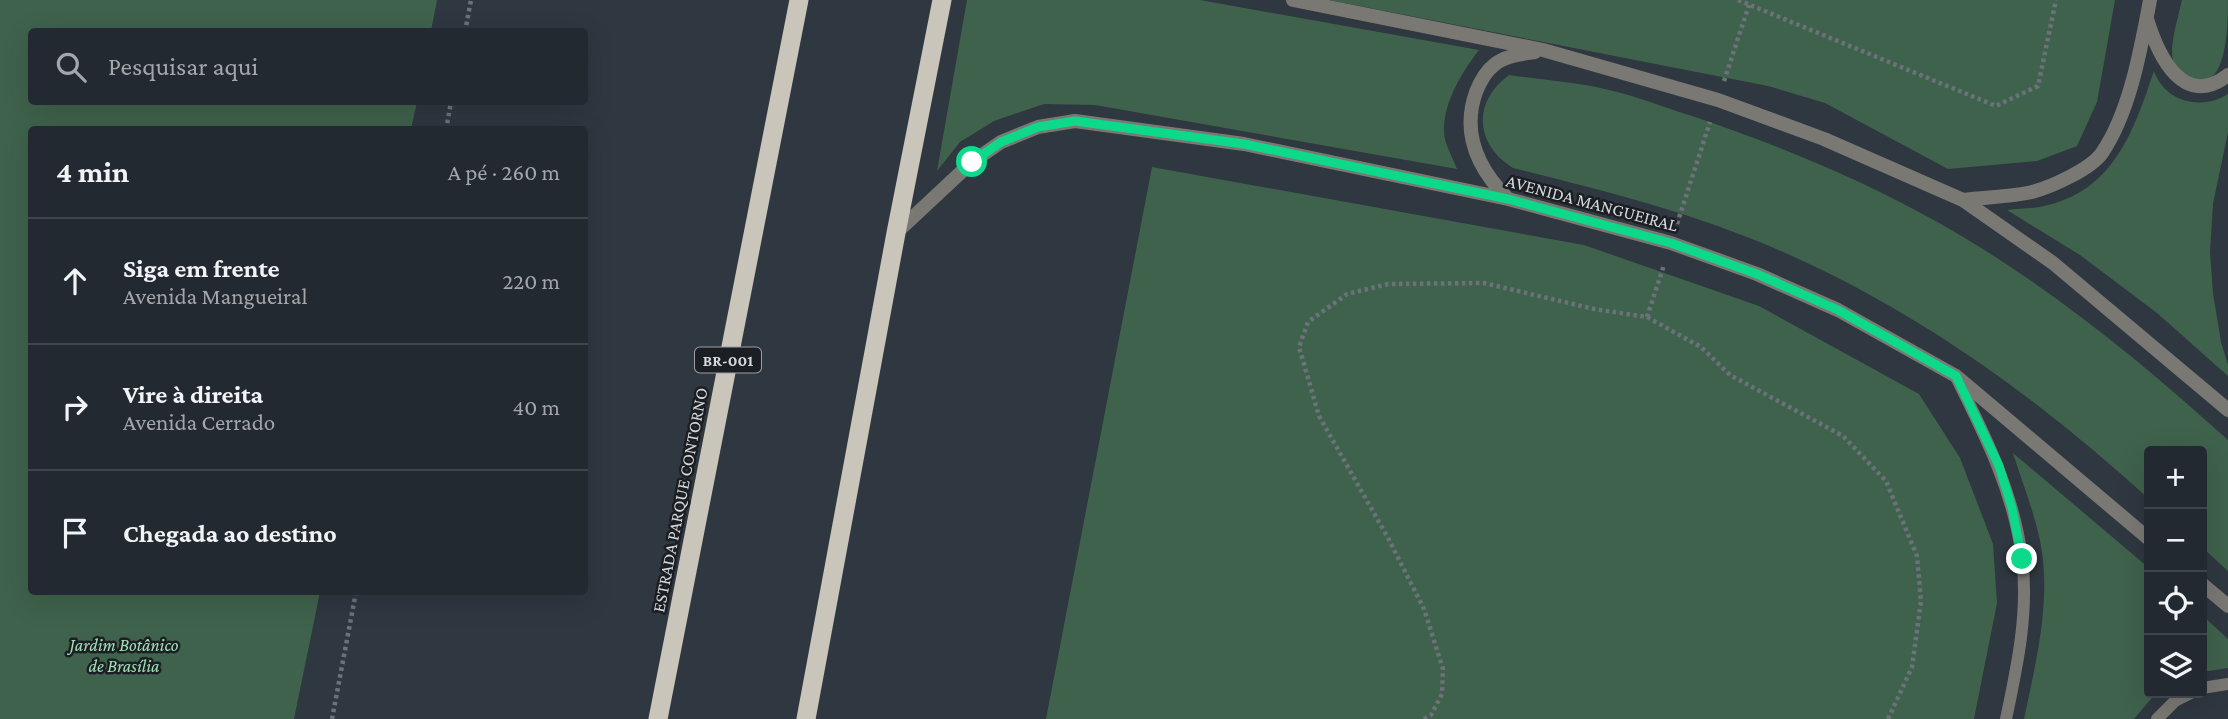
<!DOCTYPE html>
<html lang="pt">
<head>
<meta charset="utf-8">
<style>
  :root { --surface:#232930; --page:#2b3138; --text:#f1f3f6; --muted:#a3a6ab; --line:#40454c }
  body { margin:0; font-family:"Crimson Pro",serif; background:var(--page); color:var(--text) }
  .controls { position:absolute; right:21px; bottom:21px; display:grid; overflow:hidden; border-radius:7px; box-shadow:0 7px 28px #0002 }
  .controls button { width:63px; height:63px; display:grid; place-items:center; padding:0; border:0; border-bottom:2px solid var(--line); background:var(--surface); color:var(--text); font:35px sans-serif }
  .stop { position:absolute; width:21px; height:21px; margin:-16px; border:5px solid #0cd98a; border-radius:50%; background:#fff }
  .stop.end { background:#0cd98a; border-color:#fff; box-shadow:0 2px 7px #0008 }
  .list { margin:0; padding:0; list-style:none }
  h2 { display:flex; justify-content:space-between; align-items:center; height:91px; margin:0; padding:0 28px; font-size:30px }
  h2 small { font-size:23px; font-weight:400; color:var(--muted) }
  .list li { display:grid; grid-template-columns:46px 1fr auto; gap:21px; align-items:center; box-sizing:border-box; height:126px; padding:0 28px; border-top:2px solid var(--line) }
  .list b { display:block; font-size:26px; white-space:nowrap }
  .list p { margin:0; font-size:23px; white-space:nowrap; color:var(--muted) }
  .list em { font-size:23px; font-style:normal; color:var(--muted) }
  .icon { flex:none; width:38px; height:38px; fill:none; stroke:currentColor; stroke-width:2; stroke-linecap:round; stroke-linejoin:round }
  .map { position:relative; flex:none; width:2228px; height:719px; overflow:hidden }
  .search { position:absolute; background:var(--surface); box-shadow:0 7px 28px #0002; left:28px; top:28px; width:560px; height:77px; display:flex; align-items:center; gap:18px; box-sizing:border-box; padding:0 24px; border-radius:7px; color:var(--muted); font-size:26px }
  .panel { position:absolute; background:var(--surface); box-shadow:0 7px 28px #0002; left:28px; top:126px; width:560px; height:469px; border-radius:7px }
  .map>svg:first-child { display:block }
  .green { fill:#3f624c }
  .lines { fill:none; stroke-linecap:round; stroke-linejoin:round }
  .path { stroke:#6c727a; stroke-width:4.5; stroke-dasharray:3.5 3.5; stroke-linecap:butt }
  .service { stroke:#7a7873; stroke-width:12 }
  .minor { stroke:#7a7873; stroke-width:14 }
  .tertiary { stroke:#7a7873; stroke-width:14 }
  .trunk { stroke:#cac5ba; stroke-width:19 }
  .route { stroke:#0cd98a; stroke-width:9 }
  .labels { text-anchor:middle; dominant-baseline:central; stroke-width:5; stroke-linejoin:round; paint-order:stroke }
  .shield { fill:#1b1e22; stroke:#9ca0a5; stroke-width:2 }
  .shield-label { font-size:16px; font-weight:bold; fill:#d3d8dd }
  .street-label { font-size:18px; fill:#d3d8dd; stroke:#1b1e22 }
  .park-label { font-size:18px; font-style:italic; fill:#a1e1b8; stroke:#1b1e22 }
</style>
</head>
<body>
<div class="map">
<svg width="2228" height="719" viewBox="0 0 2228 719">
  <rect width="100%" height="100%" fill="#2f3740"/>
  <path class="green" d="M0 0H437L431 31 32 32V102H417L411 129 32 130V592H320L294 719H0Z
    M967 0H1200L1479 50C1462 72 1443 103 1444 132 1444 143 1453 158 1457 169L1095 105 1044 104 994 121 960 142 937 171Z
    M1329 0H2115L2097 102 2077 146 2037 161 1948 169 1825 103 1768 86Z
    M2182 0H2228C2228 23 2228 95 2191 79 2182 75 2176 69 2173 60 2169 46 2179 14 2182 0Z
    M2154 71C2165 102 2201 111 2228 94V132L2213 204 2210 252 2213 293 2221 342 2228 365V376L2157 313 2080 255 2007 210C2019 208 2032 209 2044 206 2114 191 2134 130 2154 71Z
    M1509 75C1542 80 1576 82 1609 90 1636 96 1663 107 1689 115 1776 144 1861 179 1941 224 2045 283 2140 360 2228 440V571L2202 547V451H2149V499C2034 394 1907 303 1762 243 1682 210 1597 189 1513 168 1475 144 1472 102 1509 75Z
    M1152 167 1584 245 1759 306 1919 394 1960 458 1993 544 1997 603 1974 719H1046Z
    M2013 453 2149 568V693H2156L2134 719H2024C2036 662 2052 599 2040 541 2034 511 2022 482 2013 453Z
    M2202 615 2228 639V668L2202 672Z"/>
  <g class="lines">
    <path class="path" d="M1738 0 1996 106 2038 86 2056 0
      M465 32 471 0
      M1724 81 1749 5
      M446 130 451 102
      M1677 224 1710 122
      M1647 317 1664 265
      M332 719 356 592
      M1424 719 1431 715 1442 694 1443 669 1424 609 1388 538 1319 416 1299 347 1308 322 1347 294 1388 284 1484 283 1594 309 1647 317 1701 347 1730 375 1843 436 1886 481 1917 556 1921 601 1912 667 1888 719"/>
    <path class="service" d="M1956 377C1985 435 2014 493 2022 558 2029 612 2017 667 2006 719
      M2202 688 2228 684
      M2157 719 2175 701 2191 693"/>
    <path class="minor" d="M2147 19C2158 55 2183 110 2228 75
      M1963 200C1985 197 2010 197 2032 192 2051 187 2091 169 2102 153 2130 112 2141 48 2150 0"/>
    <path class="tertiary" d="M1293 0 1543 50 1718 100 1824 139 1963 200 2053 263 2228 410
      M1508 199C1479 170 1461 134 1476 92 1480 82 1485 72 1494 65 1504 56 1521 54 1535 52
      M896 233 972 162 1001 142 1038 127 1075 121 1244 144 1508 199 1671 243 1757 274 1838 310 1956 376 2149 539
      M2202 584 2228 606"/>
    <path class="trunk" d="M658 719 799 0
      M806 719 896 233 942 0"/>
  </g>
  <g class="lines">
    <path class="route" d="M972 162 1001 142 1038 127 1075 121 1244 144 1508 199 1671 243 1757 274 1838 310 1956 376 1999 466 2012 508 2022 559"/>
  </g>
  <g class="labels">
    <rect class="shield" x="695" y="347.5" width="66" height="25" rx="5"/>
    <g class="shield-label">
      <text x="728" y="360">BR-001</text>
    </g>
    <g class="street-label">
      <text transform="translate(1592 203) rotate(15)">AVENIDA MANGUEIRAL</text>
      <text transform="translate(680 500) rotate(-79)">ESTRADA PARQUE CONTORNO</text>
    </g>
    <g class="park-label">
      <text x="124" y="645">Jardim Botânico<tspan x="124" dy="21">de Brasília</tspan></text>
    </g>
  </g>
</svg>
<div class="controls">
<button>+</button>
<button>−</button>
<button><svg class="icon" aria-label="locate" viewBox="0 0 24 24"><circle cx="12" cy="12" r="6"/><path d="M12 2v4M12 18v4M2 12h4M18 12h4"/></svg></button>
<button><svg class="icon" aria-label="layers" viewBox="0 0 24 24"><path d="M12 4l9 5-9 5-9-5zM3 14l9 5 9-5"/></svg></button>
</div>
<div class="stop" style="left:972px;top:162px"></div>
<div class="stop end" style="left:2022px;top:559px"></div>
<div class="search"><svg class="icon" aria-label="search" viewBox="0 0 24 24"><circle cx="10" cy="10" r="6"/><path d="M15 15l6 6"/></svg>Pesquisar aqui</div>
<section class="panel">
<h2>4 min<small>A pé · 260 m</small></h2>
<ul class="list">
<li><svg class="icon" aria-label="ahead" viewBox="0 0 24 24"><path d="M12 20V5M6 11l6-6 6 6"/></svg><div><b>Siga em frente</b><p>Avenida Mangueiral</p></div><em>220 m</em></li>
<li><svg class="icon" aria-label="right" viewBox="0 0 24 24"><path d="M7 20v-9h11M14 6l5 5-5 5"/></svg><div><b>Vire à direita</b><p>Avenida Cerrado</p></div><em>40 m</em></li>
<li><svg class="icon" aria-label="arrive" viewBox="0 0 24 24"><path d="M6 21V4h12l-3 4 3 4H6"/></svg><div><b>Chegada ao destino</b></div></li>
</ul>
</section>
</div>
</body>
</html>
